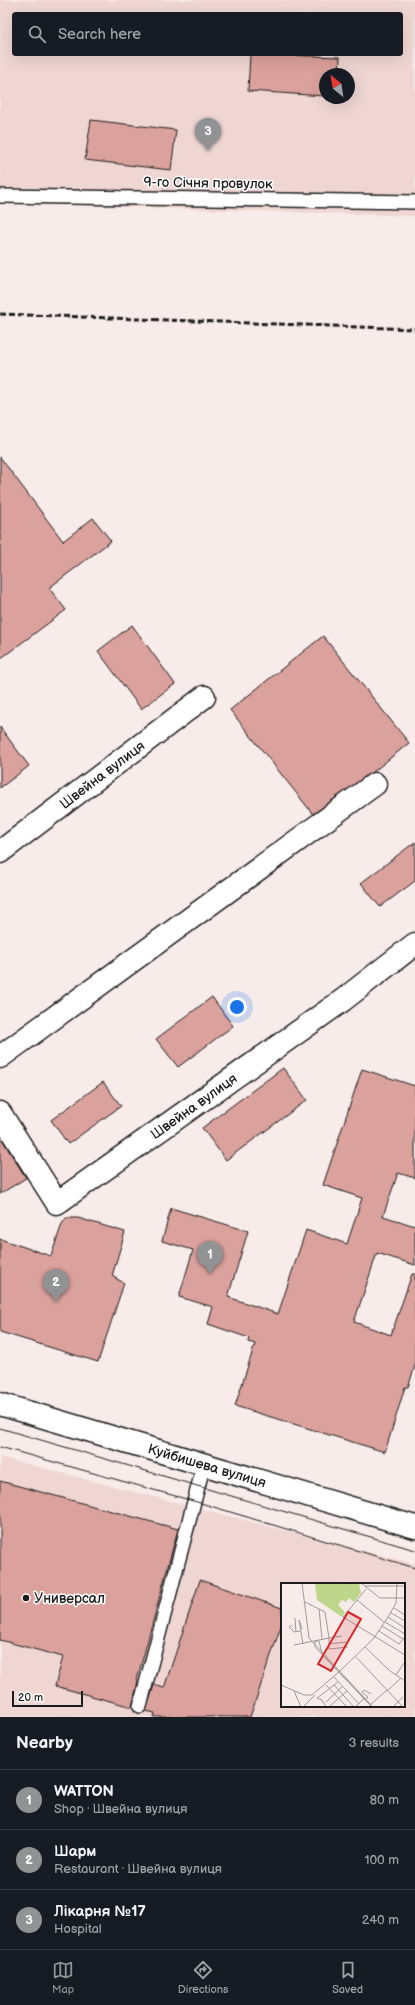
<!DOCTYPE html>
<html lang="en">
<head>
<meta charset="utf-8">
<style>
  :root { --surface:#171b24; --page:#20242c; --text:#f1f3f6; --muted:#9ea1a6; --line:#363941; --accent:#919294 }
  body { margin:0; font-family:"Balsamiq Sans",sans-serif; background:var(--page); color:var(--text) }
  .compass { position:absolute; left:319px; top:68px; width:36px; height:36px; border-radius:50%; background:var(--surface); box-shadow:0 4px 16px #0002; rotate:330deg }
  .scale { position:absolute; left:12px; bottom:10px; width:71px; box-sizing:border-box; padding-left:4px; border:2px solid #1c1c1c; border-top:0; font-size:11px; line-height:14px; white-space:nowrap; color:#1c1c1c; -webkit-text-stroke:3px #fff; paint-order:stroke }
  .you { position:absolute; left:237px; top:1007px; width:14px; height:14px; margin:-10px; border:3px solid #fff; border-radius:50%; background:#1a73e8; box-shadow:0 0 0 6px #1a73e833 }
  .badge { display:grid; place-items:center; width:26px; height:26px; border-radius:50%; background:var(--accent); color:#fff; font-size:13px; font-weight:700 }
  .pin { position:absolute; translate:-50% -33px; filter:drop-shadow(0 1px 2px #0008) }
  .pin::after { content:''; position:absolute; top:21px; width:14px; height:12px; background:inherit; clip-path:polygon(0 0,100% 0,50% 100%) }
  .list { margin:0; padding:0; list-style:none }
  h2 { display:flex; justify-content:space-between; align-items:center; height:52px; margin:0; padding:0 16px; font-size:17px }
  h2 small { font-size:13px; font-weight:400; color:var(--muted) }
  .list li { display:grid; grid-template-columns:26px 1fr auto; gap:12px; align-items:center; box-sizing:border-box; height:60px; padding:0 16px; border-top:1px solid var(--line) }
  .list b { display:block; font-size:15px; white-space:nowrap }
  .list p { margin:0; font-size:13px; white-space:nowrap; color:var(--muted) }
  .list em { font-size:13px; font-style:normal; color:var(--muted) }
  .icon { flex:none; width:22px; height:22px; fill:none; stroke:currentColor; stroke-width:2; stroke-linecap:round; stroke-linejoin:round }
  .map { position:relative; flex:none; width:415px; height:1717px; overflow:hidden }
  .search { position:absolute; background:var(--surface); box-shadow:0 4px 16px #0002; left:12px; right:12px; top:12px; height:44px; display:flex; align-items:center; gap:10px; box-sizing:border-box; padding:0 14px; border-radius:4px; color:var(--muted); font-size:15px }
  .sheet { height:232px; background:var(--surface) }
  nav { display:flex; justify-content:space-around; align-items:center; box-sizing:border-box; height:56px; border-top:1px solid var(--line); background:var(--surface); font-size:11px; color:var(--muted) }
  nav a { display:grid; justify-items:center; gap:2px }
  nav .on { color:var(--accent) }
  .map>svg:first-child { display:block }
  .built { fill:#efd6d3; fill-rule:evenodd }
  .building { fill:#dba19c; stroke:#1c1c1c }
  .lines { fill:none; stroke-linecap:round; stroke-linejoin:round }
  .service-casing { stroke:#1c1c1c; stroke-width:16 }
  .minor-casing { stroke:#1c1c1c; stroke-width:25 }
  .secondary-casing { stroke:#1c1c1c; stroke-width:25 }
  .service { stroke:#fff; stroke-width:13 }
  .minor { stroke:#fff; stroke-width:22 }
  .secondary { stroke:#fff; stroke-width:22 }
  .tram { stroke:#1c1c1c; stroke-width:1 }
  .rail { stroke:#1c1c1c; stroke-width:3; stroke-dasharray:6 3; stroke-linecap:butt }
  .poi-dot { fill:#1c1c1c; stroke:#fff; stroke-width:1.5 }
  .labels { text-anchor:middle; dominant-baseline:central; stroke-width:3; stroke-linejoin:round; paint-order:stroke }
  .street-label { font-size:14px; fill:#1c1c1c; stroke:#fff }
  .poi-label { font-size:14px; fill:#1c1c1c; stroke:#fff; text-anchor:start }
  .inset-road { fill:none; stroke:#a09998; stroke-width:1 }
  .view { fill:#d62828; fill-opacity:0.15; stroke:#d62828; stroke-width:2 }
  .inset-edge { fill:none; stroke:#1c1c1c; stroke-width:2 }
</style>
</head>
<body>
<div class="map">
<svg width="415" height="1717" viewBox="0 0 415 1717">
  <rect width="100%" height="100%" fill="#f8eceb"/>
  <filter id="ink" filterUnits="userSpaceOnUse"><feTurbulence type="fractalNoise" baseFrequency=".025" numOctaves="2"/><feDisplacementMap in="SourceGraphic" scale="8" xChannelSelector="R" yChannelSelector="G"/><feConvolveMatrix kernelMatrix="1 2 1 2 8 2 1 2 1" color-interpolation-filters="sRGB"/></filter>
  <g filter="url(#ink)">
    <path class="built" d="M0 0H415V216L0 203ZM14 14H401V54H14ZM325 74H349V98H325Z
      M0 1457 415 1564V1717H0ZM282 1584H404V1706H282Z"/>
    <path class="building" d="M250 54 340 57 339 74H325V96L248 91Z
      M91 120 176 130 171 170 85 160Z
      M0 457 63 541 93 518 111 541 49 588 66 610 0 659Z
      M132 625 175 684 141 709 98 651Z
      M323 636 409 743 373 772 313 814 230 710Z
      M0 727 29 766 0 788Z
      M415 842V881L380 907 361 883Z
      M212 997 233 1026 178 1067 156 1039Z
      M283 1068 307 1100 226 1160 202 1128Z
      M362 1069 415 1086V1178L398 1173 383 1216 415 1226V1265L377 1253 354 1322 391 1335 412 1274H415V1366L408 1387H405L385 1452 235 1406 255 1344 248 1342 249 1338 208 1324 213 1307 179 1297 193 1250 162 1241 171 1208 248 1231 228 1297 278 1314 306 1230 347 1244 362 1198 323 1185Z
      M103 1082 121 1106 68 1144 51 1120Z
      M0 1136 26 1178 0 1194Z
      M66 1218H78L125 1232 112 1276 124 1283 98 1362 0 1332V1239L51 1256 62 1224Z
      M0 1481 178 1529 137 1680 138 1681 132 1707 55 1686 63 1657 0 1640Z
      M200 1580 282 1608V1623L250 1717H154L155 1713 146 1711 154 1685 164 1688Z"/>
    <g class="lines">
      <defs>
        <path id="service" d="M0 196 415 202
          M140 1706 204 1464"/>
        <g id="minor">
          <path id="s1" d="M0 852 204 697"/>
          <path d="M0 1057 375 784"/>
          <path id="s2" d="M0 1113 57 1203 343 1000 415 944"/>
        </g>
        <g id="secondary">
          <path id="s3" d="M0 1404 415 1527"/>
        </g>
      </defs>
      <use href="#service" class="service-casing"/>
      <use href="#minor" class="minor-casing"/>
      <use href="#secondary" class="secondary-casing"/>
      <use href="#service" class="service"/>
      <use href="#minor" class="minor"/>
      <use href="#secondary" class="secondary"/>
      <path class="tram" d="M0 1428 415 1550
        M0 1447 204 1504 415 1568"/>
      <path class="rail" d="M0 314 415 329"/>
    </g>
  </g>
  <circle class="poi-dot" cx="26" cy="1598" r="4"/>
  <g class="labels">
    <g class="street-label">
      <text transform="translate(208 183) rotate(1)">9-го Січня провулок</text>
      <text stroke="none"><textPath href="#s1" startOffset="128">Швейна вулиця</textPath></text>
      <text stroke="none"><textPath href="#s2" startOffset="274">Швейна вулиця</textPath></text>
      <text stroke="none"><textPath href="#s3" startOffset="216">Куйбишева вулиця</textPath></text>
    </g>
    <g class="poi-label">
      <text x="34" y="1598">Универсал</text>
    </g>
  </g>
  <g transform="translate(281 1583)">
    <rect width="124" height="124" fill="#f8eceb"/>
    <path d="M31 0H78L80 10 73 19 68 15 65 19 61 17 57 22 64 29 61 34 36 17 34 1Z" fill="#bed68c"/>
    <path class="inset-road" d="M21 0 28 55 92 124M80 0 99 15H124M84 3H124M85 6 62 34 124 72M76 17 103 39M113 25 124 32M38 26 41 56M110 30 124 38M107 34 124 45M14 35 15 49M104 39 124 51M11 42 8 44 13 49 20 48M101 43 122 56M21 46 18 37 22 61M98 48 118 61 124 54M61 53 48 55V66L67 64M48 61 65 59M13 62 48 55 44 29 24 19M84 64 109 88 124 98M75 74 122 124M59 88 93 55 107 34 115 20 116 0M115 92 123 80M53 94 78 121M0 102 23 112H31L59 88M45 102 66 124M53 102 73 124M13 108 20 124M106 108 120 95M36 115 57 99M36 115 41 117 45 124M85 116 87 114 81 109 83 107 90 111M45 119 62 103M90 121 106 107M22 124 34 112M48 124 66 108M74 124 84 115M91 124 34 64V58H38L41 71 91 124M112 124 122 114"/>
    <path class="view" d="M67 29 80 36 50 88 37 81Z"/>
    <rect width="124" height="124" class="inset-edge"/>
  </g>
</svg>
<svg class="compass" viewBox="-18 -18 36 36"><path d="M0-13l5 13h-10z" fill="#e53935"/><path d="M0 13l5-13h-10z" fill="#9ea1a6"/></svg>
<div class="scale">20 m</div>
<div class="you"></div>
<div class="pin badge" style="left:210px;top:1274px">1</div>
<div class="pin badge" style="left:56px;top:1302px">2</div>
<div class="pin badge" style="left:208px;top:151px">3</div>
<div class="search"><svg class="icon" aria-label="search" viewBox="0 0 24 24"><circle cx="10" cy="10" r="6"/><path d="M15 15l6 6"/></svg>Search here</div>
</div>
<section class="sheet">
<h2>Nearby<small>3 results</small></h2>
<ul class="list">
<li><span class="badge">1</span><div><b>WATTON</b><p>Shop · Швейна вулиця</p></div><em>80 m</em></li>
<li><span class="badge">2</span><div><b>Шарм</b><p>Restaurant · Швейна вулиця</p></div><em>100 m</em></li>
<li><span class="badge">3</span><div><b>Лікарня №17</b><p>Hospital</p></div><em>240 m</em></li>
</ul>
</section>
<nav>
<a class="on"><svg class="icon" aria-label="map" viewBox="0 0 24 24"><path d="M3 6l6-2 6 2 6-2v14l-6 2-6-2-6 2zM9 4v14M15 6v14"/></svg>Map</a>
<a><svg class="icon" aria-label="directions" viewBox="0 0 24 24"><path d="M12 3l9 9-9 9-9-9zM9 14v-3h6M13 9l2 2-2 2"/></svg>Directions</a>
<a><svg class="icon" aria-label="saved" viewBox="0 0 24 24"><path d="M7 4h10v16l-5-4-5 4z"/></svg>Saved</a>
</nav>
</body>
</html>
